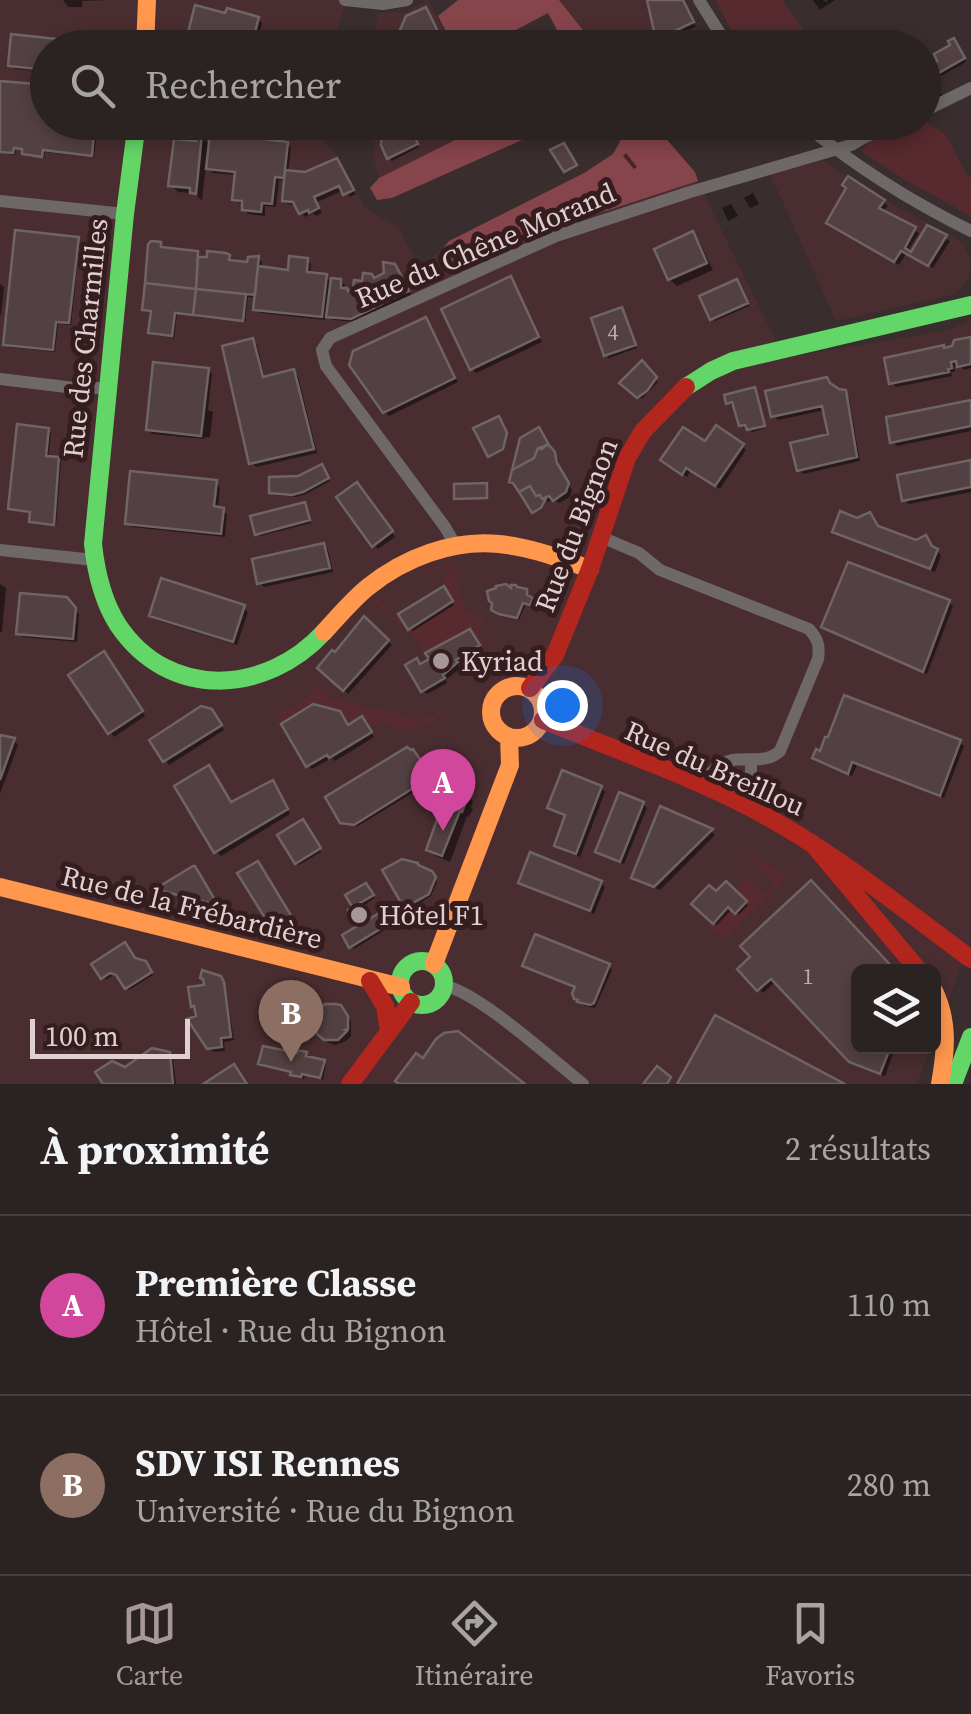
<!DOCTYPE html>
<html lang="fr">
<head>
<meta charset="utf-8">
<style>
  :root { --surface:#2b2222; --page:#372f2f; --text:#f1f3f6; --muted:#a6a4a5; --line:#473f40; --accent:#a69798 }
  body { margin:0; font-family:"Source Serif 4",serif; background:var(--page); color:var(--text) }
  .controls { position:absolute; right:30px; bottom:30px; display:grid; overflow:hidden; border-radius:15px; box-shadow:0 5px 15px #0003 }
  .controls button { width:90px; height:90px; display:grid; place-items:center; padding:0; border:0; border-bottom:2px solid var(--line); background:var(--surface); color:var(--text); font:50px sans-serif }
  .scale { position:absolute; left:30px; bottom:25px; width:160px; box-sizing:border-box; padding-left:10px; border:5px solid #e1d0d1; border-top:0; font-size:28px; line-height:35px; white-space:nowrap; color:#e1d0d1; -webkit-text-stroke:8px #351d1f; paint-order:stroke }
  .you { position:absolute; left:562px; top:705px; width:35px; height:35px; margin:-25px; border:8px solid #fff; border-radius:50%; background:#1a73e8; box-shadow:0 0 0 15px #1a73e833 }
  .badge { display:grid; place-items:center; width:65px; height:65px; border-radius:50%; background:var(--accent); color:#fff; font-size:32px; font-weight:700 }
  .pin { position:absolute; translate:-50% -82px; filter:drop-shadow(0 2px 5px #0008) }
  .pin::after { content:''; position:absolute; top:52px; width:35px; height:30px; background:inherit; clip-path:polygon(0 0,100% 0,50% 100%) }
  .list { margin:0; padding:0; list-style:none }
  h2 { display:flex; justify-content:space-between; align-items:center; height:130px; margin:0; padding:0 40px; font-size:42px }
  h2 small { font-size:32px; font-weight:400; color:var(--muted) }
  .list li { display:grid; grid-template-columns:65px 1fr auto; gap:30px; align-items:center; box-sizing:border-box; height:180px; padding:0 40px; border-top:2px solid var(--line) }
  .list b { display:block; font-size:38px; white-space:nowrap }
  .list p { margin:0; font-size:32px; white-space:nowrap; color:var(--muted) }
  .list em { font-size:32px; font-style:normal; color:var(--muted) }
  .icon { flex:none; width:55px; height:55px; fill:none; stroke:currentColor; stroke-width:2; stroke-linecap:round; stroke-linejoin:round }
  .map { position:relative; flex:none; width:971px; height:1084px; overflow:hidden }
  .search { position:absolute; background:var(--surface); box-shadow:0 5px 15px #0003; left:30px; right:30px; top:30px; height:110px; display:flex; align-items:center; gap:25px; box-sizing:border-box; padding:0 35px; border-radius:55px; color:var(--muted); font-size:38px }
  .sheet { height:490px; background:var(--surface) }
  nav { display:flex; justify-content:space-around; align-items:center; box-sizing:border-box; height:140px; border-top:2px solid var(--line); background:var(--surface); font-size:28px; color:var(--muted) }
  nav a { display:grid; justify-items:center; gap:5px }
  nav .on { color:var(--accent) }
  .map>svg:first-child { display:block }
  .built { fill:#4a2d30 }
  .green { fill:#562a2f }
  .forest { fill:#86444b }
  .shadow { fill:#0007 }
  .building { fill:#534042; stroke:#6f6464; stroke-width:2.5 }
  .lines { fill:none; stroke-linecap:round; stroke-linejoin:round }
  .street { stroke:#6f6869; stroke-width:12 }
  .fast { stroke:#63d668; stroke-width:18 }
  .slow { stroke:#ff974d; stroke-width:18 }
  .jam { stroke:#b3261e; stroke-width:18 }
  .poi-dot { fill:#a69798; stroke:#351d1f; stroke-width:4 }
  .labels { text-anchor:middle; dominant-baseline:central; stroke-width:10; stroke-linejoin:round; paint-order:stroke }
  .number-label { font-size:22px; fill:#beacad }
  .street-label { font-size:28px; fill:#e1d0d1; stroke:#351d1f }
  .poi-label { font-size:28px; fill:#e1d0d1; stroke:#351d1f; text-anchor:start }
</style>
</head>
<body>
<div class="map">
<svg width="971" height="1084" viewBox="0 0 971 1084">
  <rect width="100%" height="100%" fill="#392d2e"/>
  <path class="built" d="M0 0H370L345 7 331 47 48 48V122L310 123 339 158 365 208 398 227 418 264 439 253 449 272 569 223 698 181 784 358 948 330 971 320V941L934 1040V972H858V1046L931 1047 917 1084H0Z
    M427 0H429L451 47 376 48 377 13 406 12Z
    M559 0H683L701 36 677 47H593L590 39Z
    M486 122 487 124 379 178 374 160 375 123Z
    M822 160 885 200 962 242 971 262 970 273 965 284 955 294 836 321 770 174Z"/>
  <path class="green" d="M715 0H782L816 47H747L729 26Z
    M924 120 946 135 968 177H971V216L907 181 862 152 869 140 916 123 924 122Z
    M452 562 464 608 485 620 478 634 487 648 459 665 456 660 480 645 470 629 425 653 414 638 374 602 379 597 391 617 398 614 408 629 453 602 441 578 449 574 445 566 427 575 424 573 429 568Z
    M315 685 331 699 411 716 415 723 428 715 431 718 442 709 444 713 432 723 405 730 402 727 394 731 389 723 385 725 382 721 370 728 362 717 348 725 313 704 281 724 276 716 312 694 315 691 313 686Z
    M752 856 783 873 785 878 724 939 711 927 728 907 735 914 747 901 736 890 747 878 763 894 775 883 748 857Z"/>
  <path class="forest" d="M458 0H559L590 39 593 47H566L548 13 484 47H454L438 16Z
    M489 123H560L392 198 377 200 370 188 379 178Z
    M618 123H638L642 128 662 134 695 172 698 181 569 223 449 272 439 253 449 241 584 173 613 154 622 138Z"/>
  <path class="shadow" d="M63 0H108L82 1V7H68Z
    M650 0H683L696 27 663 42 659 38Z
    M813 0H823L827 3V0H835L820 10Z
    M258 19 262 23 256 48H186Z
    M13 37 77 43 106 42 110 48H48V72L15 69 10 65Z
    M956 44 966 62 941 76 939 73Z
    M0 83 48 122H98L94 158 45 152 44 158 27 156 24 150 16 149 15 155 0 153Z
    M937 87 943 97 928 104 924 94Z
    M412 122 416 130 412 132 419 147 392 161 390 158Z
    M660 122H708L668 137Z
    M201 136 211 146 287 144 291 148 288 173 305 175 340 165 356 194 350 197 344 190 317 202 322 213 316 216 313 213 305 217 297 205 288 204 284 200 286 181 279 180 276 207 265 206V216L248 214 244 210 245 204 239 203 234 199 237 175 213 173 206 166 202 200 193 193 178 192 171 185Z
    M626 153 637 167 634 169 623 156Z
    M849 179 884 202 888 206 882 212 919 233 899 265 833 227 849 188Z
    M753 193 759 204 750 208 744 198Z
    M731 204 738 216 728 221 722 208Z
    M928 228 950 241 933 268 916 259Z
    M692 234 699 241 713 270 677 286 670 279Z
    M78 239 80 242 71 325 58 324 55 352 8 347 5 344Z
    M160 244 164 249 197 254 201 258 228 257 233 262 249 265 258 258 262 262 261 269 291 273 307 260 311 264 310 275 326 277 333 284 340 281 345 285 344 291 349 293 398 271 412 296 357 322 333 320 326 313 325 320 260 313 256 309 257 298 248 297 245 322 177 315 174 338 154 335 151 332 153 313 145 309Z
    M0 284 4 287 1 315H0Z
    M514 284 542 342 476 373 472 369Z
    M739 285 749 306 715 321 712 319Z
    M622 310 637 348 609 358 606 355Z
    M426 320 430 324 458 382 389 416 384 411Z
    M971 339V368L964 370 959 365 954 366 955 372H951L952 376 896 387 892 383 945 350Z
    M252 341 257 345 265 379 294 372 298 376 317 453 256 467 252 463Z
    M642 364 658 382 642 399 623 383Z
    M208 370 212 374 208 410 213 412 210 437H205L204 439 152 434 148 429Z
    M830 384 849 398 860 461 803 474 799 469 831 436 825 410 778 420 774 416Z
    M755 390 757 393 766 428 752 432 748 427 744 428 741 425 735 404 731 405 729 403Z
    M971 402V431L897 446 893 442Z
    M48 430 51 433 48 459H58L61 462 56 526 35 524 32 521 33 513 13 511 10 508Z
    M538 430 548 448 558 458 560 470 572 490 570 497 559 503 554 499 548 502 546 500 542 510 535 513Z
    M706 444 742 446 746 450 720 489 691 470 687 477 667 464Z
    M971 463V492L909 504 905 500Z
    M324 470 330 481 306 494 296 497 274 495 271 492Z
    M216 483 220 487 218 509 227 514 225 537 132 527 128 523Z
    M361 489 395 537 378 549 374 545Z
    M304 505 311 523 260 536 257 533Z
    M870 515 880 529 937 551 941 555 935 572 839 535 835 531Z
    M324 546 328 550 333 572 264 587 260 583Z
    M0 584 6 588 2 632H0Z
    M446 592 454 605 413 631 410 628Z
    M527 592 529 599 534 603 533 607 526 604 519 620 497 612Z
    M66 600 79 614 77 642 23 637 18 633Z
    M948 602 953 606 927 674 828 631 824 627Z
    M243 607 248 612 237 645 156 620 152 616Z
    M364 619 392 645 348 694 320 668 335 656Z
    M474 636 483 650 458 665 460 668 446 680 447 683 427 694 423 690 421 666Z
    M108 659 145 716 114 737 110 732Z
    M216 717 224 730 169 765 152 741Z
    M366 724 374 737 335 761 332 758 312 769 308 765 349 728Z
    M0 738 14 741 18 745 0 794Z
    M960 742 964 746 944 798 857 765 852 776 819 762 815 758Z
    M416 754 423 766 417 790 358 826 346 825 342 822Z
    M276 787 290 814 221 856 216 851 232 804Z
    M601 788 605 792 580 857 561 849 557 845 568 817 550 807Z
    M466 794 473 801 471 807 473 809 469 817 467 816 450 862 436 856 429 849Z
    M643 804 647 808 624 864 602 855 598 851Z
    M661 810 711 831 715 835 660 890 638 882 634 877Z
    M305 825 321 852 299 865 297 863Z
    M261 868 297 927 281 937 277 933Z
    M434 877 437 882 431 896 409 910 406 907Z
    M521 882 601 883 605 887 594 914 525 886Z
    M726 884 748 905 739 915 733 908 717 925 695 904 716 895Z
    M369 889 375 898 361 907 370 922 385 917 391 926 354 949 351 946 361 927 356 908Z
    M135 960 147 967 153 975 129 990 120 977 114 975 106 980 94 964Z
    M525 965 608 966 612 970 595 1008 584 1006 577 997V988L529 969Z
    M740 969 858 972V1046H896L885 1076 856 1066 776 981 763 993Z
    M220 980 225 985 234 1040 224 1042 225 1051 214 1052 209 1048 197 1009 194 1006 206 987Z
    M318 1012 345 1013 351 1022V1036L346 1041 335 1045 327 1042 318 1031 278 1019 274 1014Z
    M168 1054 173 1059 176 1084H106L125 1070Z
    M306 1055 326 1065 323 1080 305 1075 304 1079 296 1077 292 1073 264 1067 261 1064Z"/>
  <path class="building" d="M647 0H683L694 22 656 40Z
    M195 5 225 13 227 8 259 17 251 48H184Z
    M426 7 446 48H400L396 39 406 16Z
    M11 34 75 41 76 38 107 39V48H48V70L8 66Z
    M954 38 965 58 937 74 931 65 937 61 934 54 950 45 948 41Z
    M0 81 48 85V122H95L92 156 43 150 42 157 22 154V149L14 148 13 153 0 152Z
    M383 122H412L415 127 411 129 418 144 387 159 381 145Z
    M196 133 202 134 196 194 190 193V188L168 186 174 139 196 141Z
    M210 133 288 142 284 178 275 177 272 204 262 203 261 212 242 210V201L232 200 235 172 206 169Z
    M564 143 577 165 564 172 550 150Z
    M337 158 354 190 343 195 339 186 314 197 319 208 309 213 308 210 299 214 293 202 282 201 285 170 305 172Z
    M848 176 885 200 879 208 916 227 905 248 911 252 927 225 947 235 928 266 901 251 894 262 826 223 846 188 842 185Z
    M15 230 79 237 69 323 56 322 53 350 3 345Z
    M693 231 707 263 668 280 654 249Z
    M151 241 161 242V247L198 251 196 289 145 283 148 244Z
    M207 251 226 253 230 255 229 260 247 262 248 257 259 256 255 295 196 289 198 257H207Z
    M289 256 308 258 307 272 327 274 322 317 253 310 258 266 288 270Z
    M383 262 395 264 409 291 351 319 326 317 331 278 341 279V288H347L348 291 353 288 354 280 362 281 363 273 372 274 374 278 384 273Z
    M511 276 539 337 470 370 441 309Z
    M737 279 748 303 710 320 699 296Z
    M145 283 196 289 193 315 175 313 172 336 148 333 151 311 142 310Z
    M196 289 246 294 243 321 193 315Z
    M622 307 636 345 604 356 591 318Z
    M426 317 455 378 383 413 349 365 353 351Z
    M971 337V364L957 367 956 361 951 362 952 368 948 369 949 372 889 384 884 358 944 345V348L952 346 954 340Z
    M253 338 263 377 294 369 314 449 249 464 222 346Z
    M642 360 657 377 647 391 637 398 619 383Z
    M153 362 209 368 201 436 146 430Z
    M827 377 830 383 839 389 846 390 857 457 797 471 790 443 828 434 822 406 771 417 765 391Z
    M755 387 765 426 747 430 745 425 739 426 732 402 726 404 724 395Z
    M971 400V426L890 443 886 417Z
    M499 416 507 433 503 449 488 457 473 428Z
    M17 424 49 428 46 456 59 457 54 525 29 522 30 512 8 509Z
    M716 425 744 444 715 486 686 468 682 475 660 460 683 427 705 441Z
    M539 427 549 445 538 448 534 458 512 470 520 438Z
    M546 445H549L555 452 557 463 569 483 566 492 553 501 549 496 542 499 540 495 536 496 530 486 519 492 513 483 509 482 512 470 534 458 538 448 542 449Z
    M971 460V487L902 501 897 475Z
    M322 464 329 478 303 492 292 495 269 493V477L298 476Z
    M130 471 217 480 214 506 224 508 221 534 125 524Z
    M357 482 393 531 372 547 336 497Z
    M487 483V498L454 499V484Z
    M530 486 536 496 540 495 542 499 546 498 541 508 532 513 519 492Z
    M305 502 310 520 255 535 250 516Z
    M840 511 857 518 870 512 878 526 916 540 926 535 932 546 938 549 930 569 832 532Z
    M324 543 330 568 257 584 252 559Z
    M848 562 950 600 923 672 821 627Z
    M161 578 245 605 233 642 149 616Z
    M506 584 511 588V585H516L517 587 527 589V595L533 598 530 605 523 603 517 618 499 614 491 610 492 603 489 601 487 591 496 588V586Z
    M444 586 453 601 408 630 398 614Z
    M20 593 67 597 76 608 73 639 16 634Z
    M364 616 389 640 343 691 317 668 332 650 335 652Z
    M470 629 480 645 456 660 458 662 443 675 445 678 421 692 405 665 417 658 420 664 429 659 425 653Z
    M104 651 143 711 108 734 68 675Z
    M844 695 961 740 940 796 852 762 848 774 812 758 816 749 820 751 825 737H828Z
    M313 704 340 711 348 725 362 716 372 732 329 758 327 755 306 767 281 724Z
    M201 706 212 709 222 725 163 762 149 740Z
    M0 735 15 738 0 780Z
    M407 747 411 750 413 749 421 761 415 787 354 825 340 823 325 797Z
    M209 765 231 802 273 780 288 809 214 853 174 786Z
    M562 770 602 786 576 854 554 846 565 815 547 808Z
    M452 786 463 788 462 790 467 792 465 798 467 799 462 812 460 811 442 856 426 850 447 792H450Z
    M619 792 644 802 620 862 595 852Z
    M660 806 713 829 654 887 631 878Z
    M303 819 321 848 295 864 277 835Z
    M530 852 602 881 590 911 518 883Z
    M402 859 418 863V865L432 871 436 877 429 894 404 908 382 870Z
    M258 861 295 922 275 934 237 873Z
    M193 866H195L218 905 193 899 186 904 181 896 155 889Z
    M811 880 897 972H858V1046H891L880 1074 849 1062 771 979 757 991 737 969 750 957 740 946Z
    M726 881 747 901 735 914 728 907 713 924 691 904 709 885 716 891Z
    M366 883 374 895 360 903 369 919 383 911 390 923 349 948 342 935 357 926 348 910 353 908 345 895Z
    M535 934 610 964 594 1003 590 1005 577 1002 578 1000 574 999 572 993 575 987 522 966Z
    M125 942 135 958 146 961 152 972 125 989 116 975 110 973 101 979 91 964Z
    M202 970 221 976 224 982 231 1037 221 1038 222 1047 207 1049 187 1019 196 1016 194 1006 191 1007 188 987 204 985 203 979 200 978Z
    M266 996 318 1010 325 1004H336L341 1005 348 1016V1029L345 1030 347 1031 338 1040H324L318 1035 314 1028 271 1015 273 1008Z
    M715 1015 845 1084H677Z
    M458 1031 525 1084H399L395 1081 416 1053 423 1058 436 1039 444 1033Z
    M263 1046 297 1053V1050L307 1052 306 1056 325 1060 320 1078 302 1074 301 1077 290 1075 291 1072 258 1064Z
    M152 1048 170 1052 173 1084H103L95 1072 112 1061 125 1067Z
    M234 1064 247 1084H203Z
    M657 1066 671 1077 667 1084H643Z"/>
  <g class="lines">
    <path class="street" d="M345 0 383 4 407 0
      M699 0 729 48
      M924 111 971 88
      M802 122C854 166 910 201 971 231
      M0 201 125 214
      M0 379 75 388H109
      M601 537 639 553 660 570 809 629C818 639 820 646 818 659L780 751C766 764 750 757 732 760 718 763 708 776 699 785
      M456 546 445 527 326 366 322 350 330 338 556 236 690 192 851 145 863 138 900 122
      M0 550 94 560
      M747 806 751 783V759
      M444 986C476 990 554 1061 583 1084"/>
    <path class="fast" d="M137 122 125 214 93 544C96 572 102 600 118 625 169 701 266 695 324 632
      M686 387 711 371 733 361 971 305
      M400 983a22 22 0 1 1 44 0a22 22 0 1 1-44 0Z
      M953 1084 971 1037"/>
    <path class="slow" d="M145 48 147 0
      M324 632C338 617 352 600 368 587 404 558 453 539 499 544 531 547 561 559 590 569
      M491 712a26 26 0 1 1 52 0a26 26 0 1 1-52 0Z
      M0 887 401 987
      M434 964 510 765 509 737
      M934 991C949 1022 946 1051 940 1084"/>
    <path class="jam" d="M530 688 555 655 590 569 627 458 643 431 686 387
      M543 720C611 748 683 773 749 807 829 848 899 906 971 959
      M812 843 920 972
      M370 981 385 1006 389 1031
      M350 1084 411 1002"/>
  </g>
  <g class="poi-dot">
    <circle cx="441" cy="661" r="10"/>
    <circle cx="359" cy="915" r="10"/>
  </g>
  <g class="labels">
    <g class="number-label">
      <text x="613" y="332">4</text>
      <text x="808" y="976">1</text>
    </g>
    <g class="street-label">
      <text transform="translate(485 245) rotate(-23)">Rue du Chêne Morand</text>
      <text transform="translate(85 338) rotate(-84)">Rue des Charmilles</text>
      <text transform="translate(576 525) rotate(-69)">Rue du Bignon</text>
      <text transform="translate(715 768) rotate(24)">Rue du Breillou</text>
      <text transform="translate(192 907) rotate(14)">Rue de la Frébardière</text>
    </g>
    <g class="poi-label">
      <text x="461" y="661">Kyriad</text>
      <text x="379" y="915">Hôtel F1</text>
    </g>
  </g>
</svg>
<div class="controls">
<button><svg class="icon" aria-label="layers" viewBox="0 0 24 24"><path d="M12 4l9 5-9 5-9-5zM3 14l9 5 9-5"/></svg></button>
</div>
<div class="scale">100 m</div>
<div class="you"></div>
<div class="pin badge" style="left:443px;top:831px;background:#d1479c">A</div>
<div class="pin badge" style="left:291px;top:1062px;background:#8d6e63">B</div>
<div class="search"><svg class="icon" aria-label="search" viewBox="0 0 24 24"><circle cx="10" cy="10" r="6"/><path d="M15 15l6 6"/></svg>Rechercher</div>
</div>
<section class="sheet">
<h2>À proximité<small>2 résultats</small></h2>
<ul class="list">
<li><span class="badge" style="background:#d1479c">A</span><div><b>Première Classe</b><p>Hôtel · Rue du Bignon</p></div><em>110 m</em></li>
<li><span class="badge" style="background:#8d6e63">B</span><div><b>SDV ISI Rennes</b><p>Université · Rue du Bignon</p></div><em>280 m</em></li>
</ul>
</section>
<nav>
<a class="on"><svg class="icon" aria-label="map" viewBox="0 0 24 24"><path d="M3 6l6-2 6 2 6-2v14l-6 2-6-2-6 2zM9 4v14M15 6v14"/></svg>Carte</a>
<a><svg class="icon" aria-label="directions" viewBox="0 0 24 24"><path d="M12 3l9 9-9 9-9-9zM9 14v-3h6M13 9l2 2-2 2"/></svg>Itinéraire</a>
<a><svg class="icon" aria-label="saved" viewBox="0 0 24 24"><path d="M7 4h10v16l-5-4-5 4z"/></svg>Favoris</a>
</nav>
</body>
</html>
